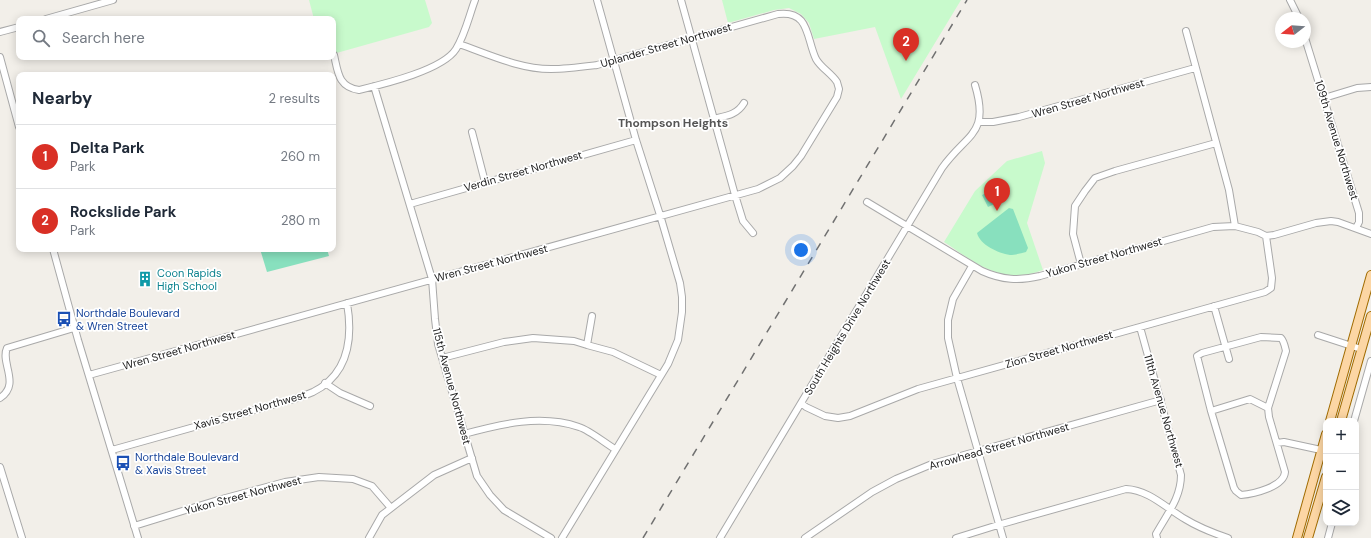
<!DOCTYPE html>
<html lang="en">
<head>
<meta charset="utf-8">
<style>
  :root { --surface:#fff; --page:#f2f2f3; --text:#1f2937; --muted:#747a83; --line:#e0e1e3; --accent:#d93025 }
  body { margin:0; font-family:"DM Sans",sans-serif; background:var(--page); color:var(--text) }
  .controls { position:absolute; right:12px; bottom:12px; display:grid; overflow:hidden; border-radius:8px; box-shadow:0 2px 10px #0003 }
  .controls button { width:36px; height:36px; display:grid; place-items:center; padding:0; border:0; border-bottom:1px solid var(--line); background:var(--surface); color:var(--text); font:20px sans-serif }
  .compass { position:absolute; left:1275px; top:12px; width:36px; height:36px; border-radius:50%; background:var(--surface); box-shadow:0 2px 10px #0003; rotate:253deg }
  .you { position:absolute; left:801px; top:250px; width:14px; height:14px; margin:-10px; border:3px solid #fff; border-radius:50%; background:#1a73e8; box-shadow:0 0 0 6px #1a73e833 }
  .badge { display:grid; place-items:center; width:26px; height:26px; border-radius:50%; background:var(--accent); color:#fff; font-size:13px; font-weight:700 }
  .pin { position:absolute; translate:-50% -33px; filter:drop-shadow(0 1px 2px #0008) }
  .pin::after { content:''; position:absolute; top:21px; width:14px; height:12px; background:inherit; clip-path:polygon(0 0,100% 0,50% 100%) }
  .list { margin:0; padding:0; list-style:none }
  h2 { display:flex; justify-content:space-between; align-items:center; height:52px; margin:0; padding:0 16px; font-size:17px }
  h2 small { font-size:13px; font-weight:400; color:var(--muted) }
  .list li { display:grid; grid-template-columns:26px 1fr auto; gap:12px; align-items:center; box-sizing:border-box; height:64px; padding:0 16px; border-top:1px solid var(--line) }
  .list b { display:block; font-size:15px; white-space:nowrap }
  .list p { margin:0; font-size:13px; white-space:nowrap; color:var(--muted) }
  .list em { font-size:13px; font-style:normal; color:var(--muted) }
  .icon { flex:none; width:22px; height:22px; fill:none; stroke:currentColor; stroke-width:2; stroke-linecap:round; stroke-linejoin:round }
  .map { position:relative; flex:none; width:1371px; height:538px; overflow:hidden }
  .search { position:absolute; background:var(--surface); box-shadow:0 2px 10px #0003; left:16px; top:16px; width:320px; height:44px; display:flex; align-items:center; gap:10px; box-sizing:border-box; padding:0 14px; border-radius:8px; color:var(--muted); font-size:15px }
  .panel { position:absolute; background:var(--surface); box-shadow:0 2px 10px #0003; left:16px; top:72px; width:320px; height:180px; border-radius:8px }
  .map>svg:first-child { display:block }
  .park { fill:#c8facc }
  .pitch { fill:#88e0be }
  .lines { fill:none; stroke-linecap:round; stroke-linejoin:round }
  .minor-casing { stroke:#a9a9a9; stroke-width:8 }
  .major-casing { stroke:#a06b00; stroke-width:10 }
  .minor { stroke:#fff; stroke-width:6 }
  .major { stroke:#fcd6a4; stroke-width:8 }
  .rail { stroke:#707070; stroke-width:1.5; stroke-dasharray:8 8; stroke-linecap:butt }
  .labels { text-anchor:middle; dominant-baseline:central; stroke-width:3.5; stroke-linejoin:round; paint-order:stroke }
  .street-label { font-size:11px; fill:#222; stroke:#fff }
  .culture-label { font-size:11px; fill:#0d838f; stroke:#fff; text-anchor:start }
  .transit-label { font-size:11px; fill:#164399; stroke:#fff; text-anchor:start }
  .neighbourhood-label { font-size:12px; font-weight:bold; fill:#555; stroke:#fff }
</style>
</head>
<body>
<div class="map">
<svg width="1371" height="538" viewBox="0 0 1371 538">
  <rect width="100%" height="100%" fill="#f2efe9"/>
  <path class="park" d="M309 0H425L432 23 429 27 333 54V19H314Z
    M722 0H961L901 99 875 27 814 39 809 23 801 14 789 8 774 10 728 23Z
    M1042 151 1045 163 1027 223 1043 270C1036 272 1029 275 1022 275 993 279 967 257 944 242L975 191 1007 161Z"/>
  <path class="pitch" d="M995 189 1001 201 988 207 982 195Z
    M1009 208 1013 209 1028 248 1026 252C1021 253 1015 255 1010 255 998 253 980 245 977 233Z
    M260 249H327L329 256 267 272Z"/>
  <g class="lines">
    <defs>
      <path id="minor" d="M681 0 735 195 743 221 753 233
        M1290 0 1299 18
        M46 19 113 0
        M1186 31 1229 190 1235 226
        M0 32 19 27
        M1305 38 1359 213V222L1356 228
        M334 55C338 72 338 87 359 90 384 84 443 70 456 49 465 35 469 16 475 0
        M0 57 19 127
        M374 86 432 279 435 319 438 344 477 476 490 495 504 510 551 538
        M1324 98 1357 88 1371 87
        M713 119C726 116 737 115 744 103
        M979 122H993L1019 117 1195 68
        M472 132 485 182
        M867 202 982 271C1002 280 1019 281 1040 276L1213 227 1235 226 1258 232 1266 236 1274 235 1316 223 1331 221 1338 222 1371 234
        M410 204 636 140
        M53 249 78 340 138 538
        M1081 264 1073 234 1075 206 1085 191 1095 178 1115 171 1216 143
        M972 266 953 299 948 320V338L957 378 1003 538
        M1214 306 1229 359
        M1140 327 1181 475C1181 498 1167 514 1156 534L1157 538
        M1318 335 1361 349
        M1261 337 1281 338C1284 341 1285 347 1286 351L1268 408 1269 417 1285 472C1284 487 1253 494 1241 495L1236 491 1234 488 1211 411 1197 356 1202 353Z
        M587 345 592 316
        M442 358 504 342 533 338 574 341 587 345 613 352 661 375
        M89 375 758 189 780 178 793 166 801 156 837 97 839 89 837 82C831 73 821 68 816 59 806 38 810 10 778 14L597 65C581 67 566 69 551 69 519 69 488 54 459 44
        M325 383 340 393 370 406
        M0 398C21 384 0 363 7 348L74 328
        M801 403 806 407 825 416 838 418 850 416 918 389 1265 292 1271 288 1272 278 1266 236
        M1211 411 1250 399 1268 408
        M1354 421 1371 361
        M464 434C501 424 541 414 579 427 589 430 605 443 615 449
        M1277 443 1284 442 1321 450
        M112 450 290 400C298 398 306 395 313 392 349 374 353 338 347 303
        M0 467 22 538
        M134 526 218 500 285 482 319 477 353 479 372 486 391 508
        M369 538 382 515 434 475 472 458
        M562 538 668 364 678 340 682 312V297L680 283 660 215 636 140 597 0
        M720 538 942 168C967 133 990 135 975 85
        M805 538 872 492 896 479 932 464 1161 400
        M956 538 998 525 1126 489C1149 490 1166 508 1185 519 1198 527 1213 533 1228 538
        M1328 538 1332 523"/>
      <path id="major" d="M1330 421 1371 275
        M1341 421 1371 316
        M1297 538 1326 434
        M1308 538 1326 477"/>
    </defs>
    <use href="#minor" class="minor-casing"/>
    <use href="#major" class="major-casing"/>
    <use href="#minor" class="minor"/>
    <use href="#major" class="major"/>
    <path class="rail" d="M643 538 967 0"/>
  </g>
  <defs>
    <symbol id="building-bare" viewBox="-9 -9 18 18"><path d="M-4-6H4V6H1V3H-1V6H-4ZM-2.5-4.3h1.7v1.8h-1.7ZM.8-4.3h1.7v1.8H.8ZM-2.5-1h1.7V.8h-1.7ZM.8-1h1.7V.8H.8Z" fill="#0f9aa8" stroke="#fff" stroke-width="2.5" paint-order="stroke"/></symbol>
    <symbol id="bus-bare" viewBox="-9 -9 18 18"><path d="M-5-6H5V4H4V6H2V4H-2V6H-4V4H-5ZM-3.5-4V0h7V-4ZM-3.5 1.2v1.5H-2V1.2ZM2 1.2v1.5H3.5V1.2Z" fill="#1a4fb4" stroke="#fff" stroke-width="2.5" paint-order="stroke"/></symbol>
  </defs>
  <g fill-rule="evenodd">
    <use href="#building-bare" x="134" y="268" width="22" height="22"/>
    <use href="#bus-bare" x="53" y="308" width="22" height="22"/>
    <use href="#bus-bare" x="112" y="452" width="22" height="22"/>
  </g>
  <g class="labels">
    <g class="street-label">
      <text transform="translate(666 45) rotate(-16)">Uplander Street Northwest</text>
      <text transform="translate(1088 98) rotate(-16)">Wren Street Northwest</text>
      <text transform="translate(1337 140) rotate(73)">109th Avenue Northwest</text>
      <text transform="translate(523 171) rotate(-16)">Verdin Street Northwest</text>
      <text transform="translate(1104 257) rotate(-16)">Yukon Street Northwest</text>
      <text transform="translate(491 263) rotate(-15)">Wren Street Northwest</text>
      <text transform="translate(847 327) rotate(-59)">South Heights Drive Northwest</text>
      <text transform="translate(1059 349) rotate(-16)">Zion Street Northwest</text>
      <text transform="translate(179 350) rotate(-16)">Wren Street Northwest</text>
      <text transform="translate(452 386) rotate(75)">115th Avenue Northwest</text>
      <text transform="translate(250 410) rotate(-16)">Xavis Street Northwest</text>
      <text transform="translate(1164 411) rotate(74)">111th Avenue Northwest</text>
      <text transform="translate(999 446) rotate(-16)">Arrowhead Street Northwest</text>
      <text transform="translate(243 495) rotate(-15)">Yukon Street Northwest</text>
    </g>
    <g class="culture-label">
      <text x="157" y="273">Coon Rapids<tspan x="157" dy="13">High School</tspan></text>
    </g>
    <g class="transit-label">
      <text x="76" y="313">Northdale Boulevard<tspan x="76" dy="13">&amp; Wren Street</tspan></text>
      <text x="135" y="457">Northdale Boulevard<tspan x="135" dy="13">&amp; Xavis Street</tspan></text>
    </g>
    <g class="neighbourhood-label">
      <text x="673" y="123">Thompson Heights</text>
    </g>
  </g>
</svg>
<div class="controls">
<button>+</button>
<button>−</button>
<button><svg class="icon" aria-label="layers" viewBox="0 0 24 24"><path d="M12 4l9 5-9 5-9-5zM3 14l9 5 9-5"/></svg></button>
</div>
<svg class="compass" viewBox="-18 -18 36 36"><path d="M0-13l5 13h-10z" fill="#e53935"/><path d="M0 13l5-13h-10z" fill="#747a83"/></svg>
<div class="you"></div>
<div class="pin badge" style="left:997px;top:211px">1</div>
<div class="pin badge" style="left:906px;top:61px">2</div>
<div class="search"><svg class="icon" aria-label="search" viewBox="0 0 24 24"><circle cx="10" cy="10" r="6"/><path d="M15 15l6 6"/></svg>Search here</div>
<section class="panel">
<h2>Nearby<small>2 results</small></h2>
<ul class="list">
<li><span class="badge">1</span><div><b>Delta Park</b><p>Park</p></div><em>260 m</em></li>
<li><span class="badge">2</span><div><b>Rockslide Park</b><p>Park</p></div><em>280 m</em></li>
</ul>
</section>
</div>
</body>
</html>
